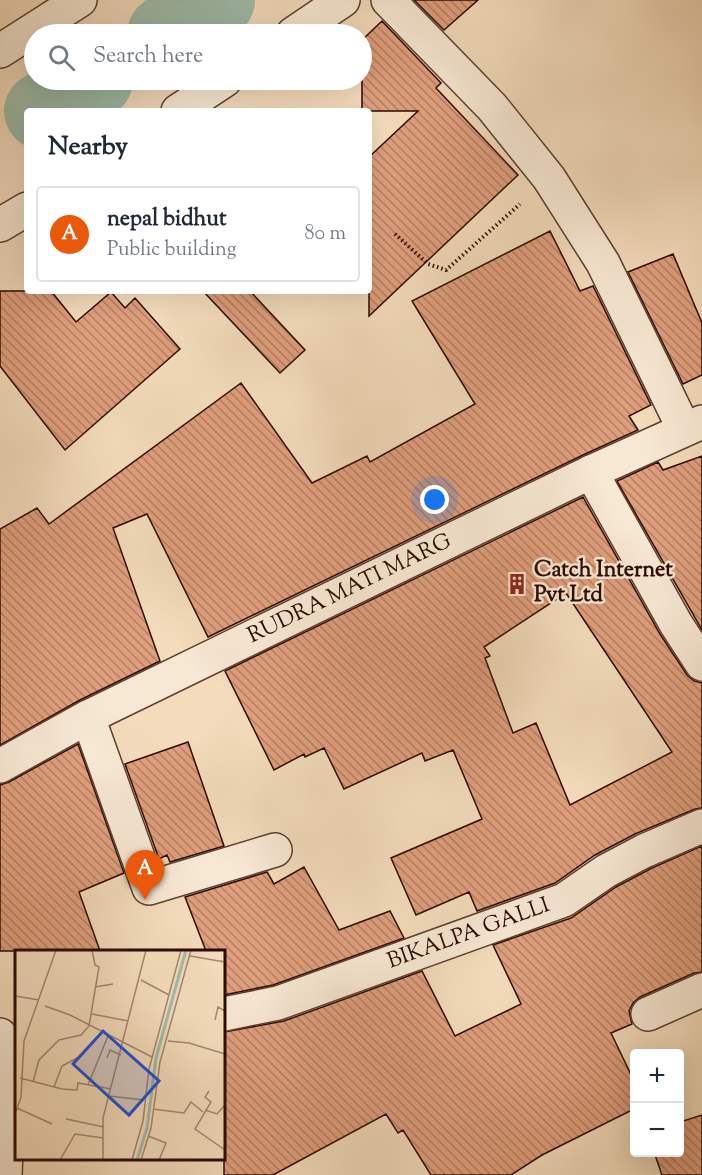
<!DOCTYPE html>
<html lang="en">
<head>
<meta charset="utf-8">
<style>
  :root { --surface:#fff; --page:#f6f6f7; --text:#1f2937; --muted:#747a83; --line:#e0e1e3; --accent:#ea580c }
  body { margin:0; font-family:"Sorts Mill Goudy",serif; background:var(--page); color:var(--text) }
  .controls { position:absolute; right:18px; bottom:18px; display:grid; overflow:hidden; border-radius:6px; box-shadow:0 6px 24px #0002 }
  .controls button { width:54px; height:54px; display:grid; place-items:center; padding:0; border:0; border-bottom:2px solid var(--line); background:var(--surface); color:var(--text); font:30px sans-serif }
  .you { position:absolute; left:435px; top:500px; width:21px; height:21px; margin:-15px; border:4px solid #fff; border-radius:50%; background:#1a73e8; box-shadow:0 0 0 9px #1a73e833 }
  .badge { display:grid; place-items:center; width:39px; height:39px; border-radius:50%; background:var(--accent); color:#fff; font-size:20px; font-weight:700 }
  .pin { position:absolute; translate:-50% -50px; filter:drop-shadow(0 2px 3px #0008) }
  .pin::after { content:''; position:absolute; top:32px; width:21px; height:18px; background:inherit; clip-path:polygon(0 0,100% 0,50% 100%) }
  .list { margin:0; padding:0; list-style:none }
  h2 { display:flex; justify-content:space-between; align-items:center; height:78px; margin:0; padding:0 24px; font-size:26px }
  h2 small { font-size:20px; font-weight:400; color:var(--muted) }
  .list li { display:grid; grid-template-columns:39px 1fr auto; gap:18px; align-items:center; box-sizing:border-box; height:96px; margin:0 12px 12px; padding:0 12px; border:2px solid var(--line); border-radius:6px }
  .list b { display:block; font-size:22px; white-space:nowrap }
  .list p { margin:0; font-size:20px; white-space:nowrap; color:var(--muted) }
  .list em { font-size:20px; font-style:normal; color:var(--muted) }
  .icon { flex:none; width:33px; height:33px; fill:none; stroke:currentColor; stroke-width:2; stroke-linecap:round; stroke-linejoin:round }
  .map { position:relative; flex:none; width:702px; height:1175px; overflow:hidden }
  .search { position:absolute; background:var(--surface); box-shadow:0 6px 24px #0002; left:24px; top:24px; width:348px; height:66px; display:flex; align-items:center; gap:15px; box-sizing:border-box; padding:0 21px; border-radius:33px; color:var(--muted); font-size:22px }
  .panel { position:absolute; background:var(--surface); box-shadow:0 6px 24px #0002; left:24px; top:108px; width:348px; height:186px; border-radius:6px }
  .map>svg:first-child { display:block }
  .lines { fill:none; stroke-linecap:round; stroke-linejoin:round }
  .river { stroke:#9dbcaa; stroke-width:78 }
  .building { fill:url(#building-back-hatch); stroke:#2b0a01; stroke-width:1.5; fill-rule:evenodd }
  .minor-casing { stroke:#5d3e30; stroke-width:36 }
  .path { stroke:#2b0a01; stroke-width:4; stroke-dasharray:1.5 3; stroke-linecap:butt }
  .minor { stroke:#f7e8d3; stroke-width:33 }
  .labels { text-anchor:middle; dominant-baseline:central; stroke-width:5; stroke-linejoin:round; paint-order:stroke }
  .poi-label { font-size:22px; font-weight:bold; fill:#2b0a01; stroke:#f7e8d3; text-anchor:start }
  .street-label { font-size:22px; fill:#2b0a01; stroke:#f7e8d3 }
  .inset-river { fill:none; stroke:#9dbcaa; stroke-width:3 }
  .inset-road { fill:none; stroke:#a38771; stroke-width:1.5 }
  .view { fill:#1d4ed8; fill-opacity:0.15; stroke:#1d4ed8; stroke-width:3 }
  .inset-edge { fill:none; stroke:#2b0a01; stroke-width:3 }
</style>
</head>
<body>
<div class="map">
<svg width="702" height="1175" viewBox="0 0 702 1175">
  <defs>
    <pattern id="building-back-hatch" width="6" height="6" patternUnits="userSpaceOnUse" patternTransform="scale(1.5)"><rect width="6" height="6" fill="#df9e7c"/><path d="M-1 5l2 2M0 0l6 6M5-1l2 2" fill="none" stroke="#b57f63"/></pattern>
  </defs>
  <rect width="100%" height="100%" fill="#f3dbbb"/>
  <filter id="stains"><feTurbulence type="fractalNoise" baseFrequency=".00333" numOctaves="4"/><feColorMatrix values="0 0 0 0 .2 0 0 0 0 .09 0 0 0 0 .02 0 0 0 .5 -.17"/></filter>
  <radialGradient id="worn" r=".72"><stop offset=".6" stop-color="#630" stop-opacity="0"/><stop offset="1" stop-color="#630" stop-opacity=".3"/></radialGradient>
  <g class="lines">
    <path class="river" d="M166 34 216 0
      M43 111 94 80"/>
  </g>
  <path class="building" d="M414 0H478L444 30Z
    M382 21 441 83 436 88 518 175 369 316V157L418 111H362V40Z
    M550 231 580 291 593 286 651 405 629 416 638 430 583 455 208 637 147 514 113 528 160 661 80 700 0 745V529L37 508 49 524 241 383 312 483 367 456 370 462 475 404 412 301Z
    M673 254 702 323V375L683 384 628 272Z
    M0 291H51L76 322 111 292 125 308 135 298 180 349 65 450 0 366Z
    M203 291H250L305 350 280 373Z
    M702 456V630L617 481 658 462 663 470Z
    M583 497 660 634 687 675 694 681 702 683V808L695 809 635 834 595 855 555 883 477 911 469 892 416 915 391 858 482 819 453 750 425 761 422 753 344 789 324 748 305 757 304 754 274 770 225 671ZM566 593 672 752 570 805 536 723 513 733 485 658 490 656 484 647Z
    M188 742 224 846 170 862 167 855 159 859 125 764Z
    M78 744 124 873 79 892 100 951H0V785L9 782Z
    M702 846V972L694 973 640 997 633 1003 629 1011 632 1024 611 1033 634 1081V1109L542 1155 511 1175H431L403 1130 398 1133 386 1114 273 1175H224V1032L284 1021 422 971 455 1036 521 1004 493 945 571 918 616 887 652 868Z
    M304 867 339 930 390 911 404 938 273 985 224 995V951H206L185 897 267 872 274 884Z
    M702 1115V1175H662L654 1152H680V1122Z"/>
  <g class="lines">
    <defs>
      <g id="minor">
        <path d="M388 0 492 107 549 178 603 263 684 429"/>
        <path d="M293 34 343 0"/>
        <path d="M0 51 80 0"/>
        <path d="M178 111 225 80"/>
        <path d="M0 225 27 209"/>
        <path d="M591 472 676 624 702 664"/>
        <path d="M88 717 149 888 275 850"/>
        <path id="s1" d="M0 766 88 717 591 472 702 422"/>
        <path id="s2" d="M224 1014 278 1003 564 900 606 871 644 851 702 826"/>
        <path d="M648 1014 702 990"/>
        <path d="M0 1035 9 1072 5 1175"/>
      </g>
    </defs>
    <use href="#minor" class="minor-casing"/>
    <path class="path" d="M395 234 428 264 446 270 520 204"/>
    <use href="#minor" class="minor"/>
  </g>
  <defs>
    <symbol id="building-bare" viewBox="-9 -9 18 18"><path d="M-4-6H4V6H1V3H-1V6H-4ZM-2.5-4.3h1.7v1.8h-1.7ZM.8-4.3h1.7v1.8H.8ZM-2.5-1h1.7V.8h-1.7ZM.8-1h1.7V.8H.8Z" fill="#8f2418" stroke="#f7e8d3" stroke-width="2.5" paint-order="stroke"/></symbol>
  </defs>
  <g fill-rule="evenodd">
    <use href="#building-bare" x="502" y="569" width="30" height="30"/>
  </g>
  <g class="labels">
    <g class="poi-label">
      <text x="534" y="571">Catch Internet<tspan x="534" dy="25">Pvt Ltd</tspan></text>
    </g>
    <g class="street-label">
      <text stroke="none"><textPath href="#s1" startOffset="392">RUDRA MATI MARG</textPath></text>
      <text stroke="none"><textPath href="#s2" startOffset="258">BIKALPA GALLI</textPath></text>
    </g>
  </g>
  <g transform="translate(15 950)">
    <rect width="210" height="210" fill="#f3dbbb"/>
    <path class="inset-river" d="M122 210 132 178 141 108 171 0"/>
    <path class="inset-road" d="M175 6 210 12M126 30 154 45M80 37 98 34M0 46 24 50M30 56 55 65 137 107M77 64 113 71M200 70 203 57 210 61M153 91 174 93 210 104M92 108 95 100 106 105M5 128 47 139 62 140 63 133 96 139M18 132 24 110 44 90 66 85 74 76 84 17 80 15 77 0M73 135 93 86M39 137 47 116 64 107M194 141 190 147 196 152 180 179 210 200M94 146 129 150M2 158 37 174M138 159 169 163 176 152 188 162M190 160 202 164 210 155M0 164 6 147 9 91 41 0M51 169 89 177M133 186 151 193 144 210M45 210 60 184 88 188M88 210V168L131 0M117 210 128 171 134 119 166 0M126 210 136 178 145 112 176 0"/>
    <path class="view" d="M88 81 144 131 114 165 58 114Z"/>
    <rect width="210" height="210" class="inset-edge"/>
  </g>
  <rect width="100%" height="100%" filter="url(#stains)"/>
  <rect width="100%" height="100%" fill="url(#worn)"/>
</svg>
<div class="controls">
<button>+</button>
<button>−</button>
</div>
<div class="you"></div>
<div class="pin badge" style="left:145px;top:900px">A</div>
<div class="search"><svg class="icon" aria-label="search" viewBox="0 0 24 24"><circle cx="10" cy="10" r="6"/><path d="M15 15l6 6"/></svg>Search here</div>
<section class="panel">
<h2>Nearby<small></small></h2>
<ul class="list">
<li><span class="badge">A</span><div><b>nepal bidhut</b><p>Public building</p></div><em>80 m</em></li>
</ul>
</section>
</div>
</body>
</html>
